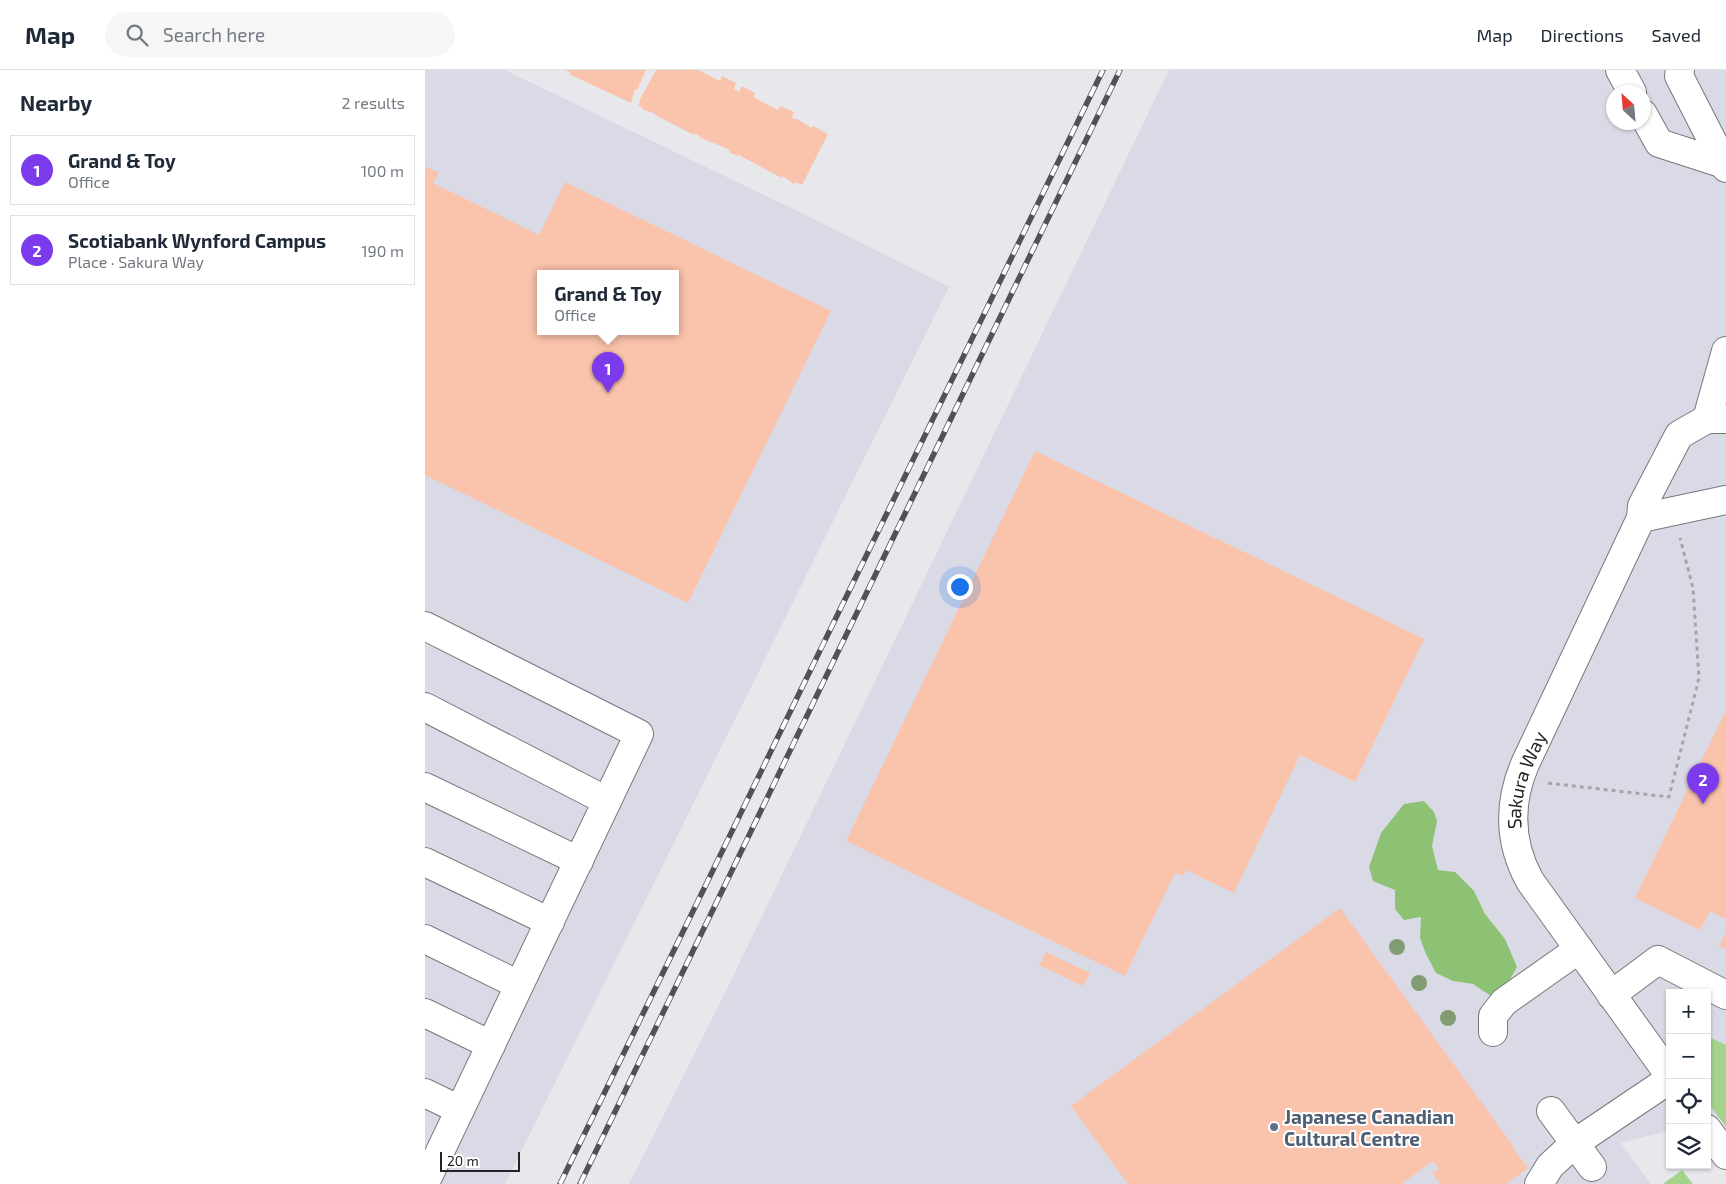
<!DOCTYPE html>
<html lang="en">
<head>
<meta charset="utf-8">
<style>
  :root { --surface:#fff; --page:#f6f6f7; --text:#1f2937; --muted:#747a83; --line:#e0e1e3; --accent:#7c3aed }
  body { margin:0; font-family:"Exo 2",sans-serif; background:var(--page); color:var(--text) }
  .controls { position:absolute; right:15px; bottom:15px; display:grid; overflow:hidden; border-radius:0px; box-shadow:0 1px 4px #0004 }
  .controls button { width:45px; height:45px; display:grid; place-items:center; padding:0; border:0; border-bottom:1px solid var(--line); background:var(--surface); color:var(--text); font:25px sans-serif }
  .compass { position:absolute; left:1181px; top:15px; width:45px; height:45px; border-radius:50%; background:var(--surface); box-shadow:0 1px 4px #0004; rotate:334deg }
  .scale { position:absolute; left:15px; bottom:12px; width:80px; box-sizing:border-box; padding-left:5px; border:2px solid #242426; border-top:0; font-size:14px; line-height:18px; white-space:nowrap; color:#242426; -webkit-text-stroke:4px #fff; paint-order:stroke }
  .you { position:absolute; left:534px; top:516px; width:18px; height:18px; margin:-12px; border:4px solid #fff; border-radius:50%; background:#1a73e8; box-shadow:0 0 0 8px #1a73e833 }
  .badge { display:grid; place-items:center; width:32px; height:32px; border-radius:50%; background:var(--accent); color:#fff; font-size:16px; font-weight:700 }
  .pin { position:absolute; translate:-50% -41px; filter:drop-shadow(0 1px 2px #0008) }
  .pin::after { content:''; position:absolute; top:26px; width:18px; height:15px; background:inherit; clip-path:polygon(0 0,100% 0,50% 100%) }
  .popup { position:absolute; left:112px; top:200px; width:142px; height:65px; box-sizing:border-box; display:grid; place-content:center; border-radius:0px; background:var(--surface); filter:drop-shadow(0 1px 4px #0005); font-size:16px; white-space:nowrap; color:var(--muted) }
  .popup b { font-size:19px; color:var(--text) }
  .popup::after { content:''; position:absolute; left:50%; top:100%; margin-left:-10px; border:10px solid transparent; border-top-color:var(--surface) }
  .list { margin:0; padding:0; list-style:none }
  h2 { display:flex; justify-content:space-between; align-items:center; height:65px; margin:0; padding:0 20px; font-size:21px }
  h2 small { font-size:16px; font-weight:400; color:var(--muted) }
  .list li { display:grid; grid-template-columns:32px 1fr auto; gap:15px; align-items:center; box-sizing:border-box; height:70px; margin:0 10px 10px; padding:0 10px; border:1px solid var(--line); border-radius:0px }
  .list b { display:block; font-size:19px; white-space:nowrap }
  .list p { margin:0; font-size:16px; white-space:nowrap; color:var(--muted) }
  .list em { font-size:16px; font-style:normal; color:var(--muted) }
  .icon { flex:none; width:28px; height:28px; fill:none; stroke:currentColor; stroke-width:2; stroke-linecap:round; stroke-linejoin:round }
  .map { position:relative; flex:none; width:1301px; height:1114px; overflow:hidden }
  header { display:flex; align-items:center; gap:30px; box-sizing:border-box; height:70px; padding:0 25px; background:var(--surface); border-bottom:1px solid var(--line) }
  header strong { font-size:24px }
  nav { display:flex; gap:28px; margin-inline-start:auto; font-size:18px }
  .search { width:350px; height:45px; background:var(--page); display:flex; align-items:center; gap:12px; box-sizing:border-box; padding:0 18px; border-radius:28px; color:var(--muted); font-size:19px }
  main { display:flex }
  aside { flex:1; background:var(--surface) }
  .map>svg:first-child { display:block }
  .built { fill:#dadae6; fill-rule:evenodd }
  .green { fill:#a4d38c }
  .forest { fill:#8dc173 }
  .building { fill:#fac3ab; fill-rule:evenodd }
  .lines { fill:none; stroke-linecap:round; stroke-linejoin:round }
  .minor-casing { stroke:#77777c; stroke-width:30 }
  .path { stroke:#a5a5a9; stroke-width:3; stroke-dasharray:4 4; stroke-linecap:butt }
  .minor { stroke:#fff; stroke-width:28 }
  .rail-casing { stroke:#525255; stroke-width:5.5 }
  .rail { stroke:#fff; stroke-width:4; stroke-dasharray:11; stroke-linecap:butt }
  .tree { fill:#829c71 }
  .service-dot { fill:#5c6f8a; stroke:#fff; stroke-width:2 }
  .labels { text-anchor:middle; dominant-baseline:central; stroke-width:4; stroke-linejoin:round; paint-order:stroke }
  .street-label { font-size:19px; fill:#242426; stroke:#fff }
  .service-label { font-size:19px; font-weight:bold; fill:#4e5e75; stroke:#fff; text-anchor:start }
</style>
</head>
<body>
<header>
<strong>Map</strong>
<div class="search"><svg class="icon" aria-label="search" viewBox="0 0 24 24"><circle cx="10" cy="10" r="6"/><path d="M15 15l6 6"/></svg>Search here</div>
<nav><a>Map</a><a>Directions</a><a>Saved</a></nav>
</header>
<main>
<aside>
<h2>Nearby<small>2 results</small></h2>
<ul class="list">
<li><span class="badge">1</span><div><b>Grand &amp; Toy</b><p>Office</p></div><em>100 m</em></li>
<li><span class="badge">2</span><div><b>Scotiabank Wynford Campus</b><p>Place · Sakura Way</p></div><em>190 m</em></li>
</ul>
</aside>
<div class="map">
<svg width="1301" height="1114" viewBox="0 0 1301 1114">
  <rect width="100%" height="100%" fill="#e7e7ec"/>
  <path class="built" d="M0 0H80L368 139 524 217 80 1114H0ZM116 204H250V262H116Z
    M744 0H1301V1046L1282 1051V923H1245V1060L1196 1073 1226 1114H204L300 923ZM1188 22H1218V52H1188Z"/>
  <path class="green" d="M1282 966 1301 975V1057L1282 1031Z
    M1257 1100 1268 1114H1238Z"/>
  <path class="forest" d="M999 731 1009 742 1012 751 1007 776 1013 800 1030 802 1049 821 1060 844 1080 869 1092 897 1084 911 1066 926 1048 914 1028 911 1011 903 1001 884 995 868 996 847 979 850 970 839V820L948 811 944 797 956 763 979 734Z"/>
  <path class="building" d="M140 0H221L212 20 210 19 206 33 144 4 145 2Z
    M231 0H274L295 11 297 6 311 13 309 19 314 22 317 16 330 23 328 27 353 40 355 36 369 42 367 48 369 49 370 48 387 58 388 56 403 64 377 115 370 112 369 114 358 106 357 108 312 84V86L304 82 305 80 274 67 275 66 270 63 269 65 230 45 231 44 217 39V37L213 36 215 32 214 31Z
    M0 96 14 103 8 113 114 165 140 112 406 241 263 533 0 405ZM116 204H250V262H116Z
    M610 381 999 569 930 712 875 685 809 823 761 800 758 806 750 803 700 906 421 771Z
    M1301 640V849L1285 841 1275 860 1210 828Z
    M915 838 1089 1077 1088 1078 1103 1098 1081 1114H1015L1007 1103 1014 1099 1008 1091 976 1114H703L646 1036Z
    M1301 862V879L1294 876Z
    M621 882 665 903 658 916 614 895Z"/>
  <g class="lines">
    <defs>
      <g id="minor">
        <path d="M1195 0 1207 22"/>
        <path d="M1255 0 1254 6 1301 98"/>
        <path d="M1218 44 1234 73 1299 94"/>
        <path d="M1282 349 1301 281"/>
        <path d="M1216 448 1301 430"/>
        <path d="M0 556 214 664 0 1113"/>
        <path d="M0 637 182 731"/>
        <path d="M0 717 154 791"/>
        <path d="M0 792 125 852"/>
        <path d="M0 869 94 915"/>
        <path d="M1186 925 1233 890 1301 925"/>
        <path d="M0 943 66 975"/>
        <path d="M1068 962V946L1079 932 1154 879"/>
        <path id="s1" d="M1245 1006 1105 811C1084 773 1083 734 1100 694L1216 448 1217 436 1254 365 1282 349H1301"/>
        <path d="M0 1023 35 1040"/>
        <path d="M1126 1041 1167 1097"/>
        <path d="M1282 1059 1301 1085"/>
        <path d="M1114 1114 1125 1096 1150 1073 1245 1009"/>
      </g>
    </defs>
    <use href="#minor" class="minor-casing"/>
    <path class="path" d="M1123 713 1244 727 1274 608 1268 518 1255 468"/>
    <use href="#minor" class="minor"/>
    <defs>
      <path id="rail" d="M135 1114 678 0
        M155 1114 695 0"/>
    </defs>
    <use href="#rail" class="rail-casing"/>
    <use href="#rail" class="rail"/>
  </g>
  <g class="tree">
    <circle cx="972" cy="877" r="8"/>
    <circle cx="994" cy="913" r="8"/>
    <circle cx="1023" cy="948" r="8"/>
  </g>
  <circle class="service-dot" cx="849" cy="1057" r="5"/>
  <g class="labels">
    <g class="street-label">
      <text stroke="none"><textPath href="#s1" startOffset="346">Sakura Way</textPath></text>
    </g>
    <g class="service-label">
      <text x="859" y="1046">Japanese Canadian<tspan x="859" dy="22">Cultural Centre</tspan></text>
    </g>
  </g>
</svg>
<div class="controls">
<button>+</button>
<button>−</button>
<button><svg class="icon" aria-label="locate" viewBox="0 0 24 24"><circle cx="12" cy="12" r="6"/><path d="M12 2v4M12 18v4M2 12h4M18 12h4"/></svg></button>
<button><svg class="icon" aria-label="layers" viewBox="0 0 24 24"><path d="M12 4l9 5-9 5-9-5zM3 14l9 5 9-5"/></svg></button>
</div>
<svg class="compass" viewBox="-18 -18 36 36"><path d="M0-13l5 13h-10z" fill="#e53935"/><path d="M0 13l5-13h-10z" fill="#747a83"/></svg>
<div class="scale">20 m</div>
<div class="you"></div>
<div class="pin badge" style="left:183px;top:323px">1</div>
<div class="popup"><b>Grand &amp; Toy</b>Office</div>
<div class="pin badge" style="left:1278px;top:734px">2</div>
</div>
</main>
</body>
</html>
